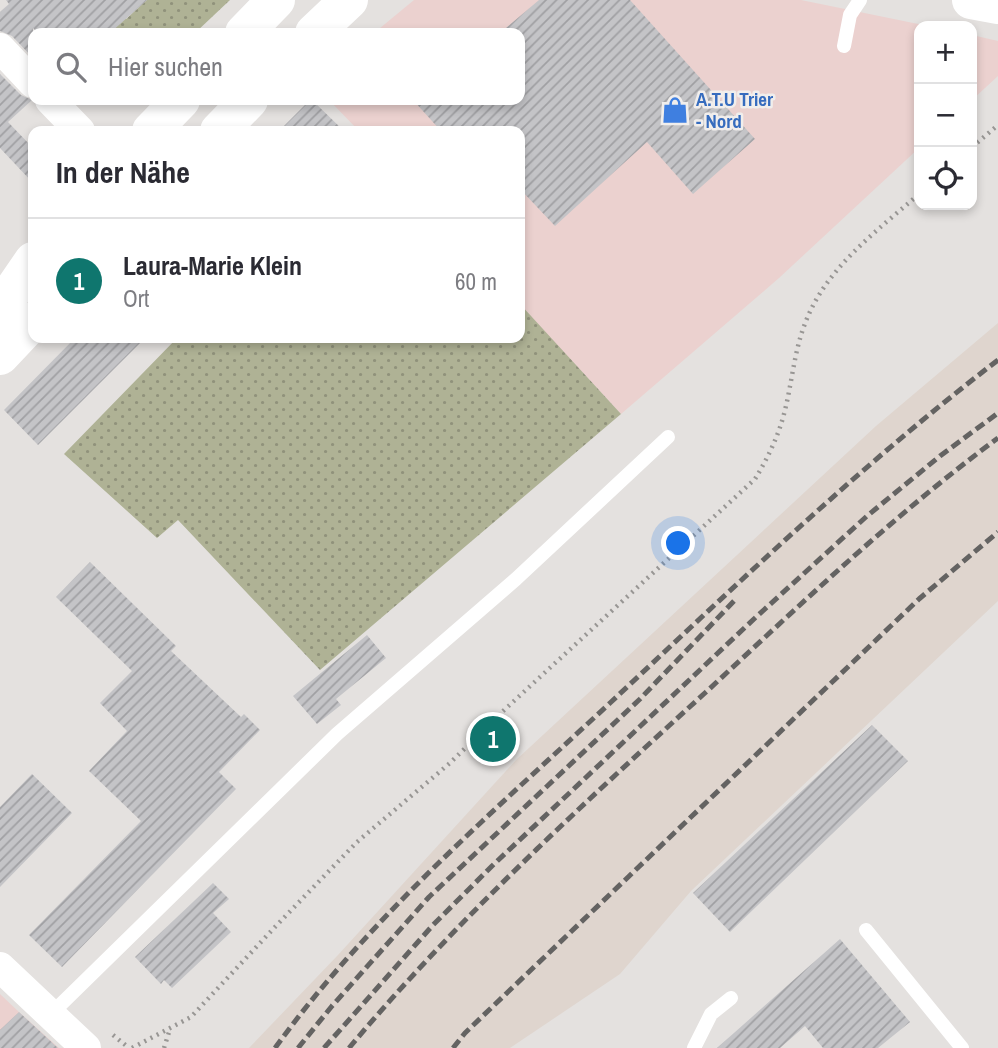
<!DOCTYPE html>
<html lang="de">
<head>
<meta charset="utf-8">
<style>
  :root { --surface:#fff; --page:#f7f7f7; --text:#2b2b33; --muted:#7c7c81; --line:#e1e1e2; --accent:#0f766e }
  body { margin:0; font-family:"Archivo Narrow",sans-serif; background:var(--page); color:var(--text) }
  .controls { position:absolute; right:21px; top:21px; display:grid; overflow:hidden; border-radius:14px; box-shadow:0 4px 10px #0003 }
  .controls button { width:63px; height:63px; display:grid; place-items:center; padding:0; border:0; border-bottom:2px solid var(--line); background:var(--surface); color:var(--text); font:35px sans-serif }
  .you { position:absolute; left:679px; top:544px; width:24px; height:24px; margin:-18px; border:5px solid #fff; border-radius:50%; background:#1a73e8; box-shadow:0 0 0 10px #1a73e833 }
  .badge { display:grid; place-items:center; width:46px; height:46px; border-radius:50%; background:var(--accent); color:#fff; font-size:23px; font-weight:700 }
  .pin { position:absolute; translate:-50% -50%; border:4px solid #fff; box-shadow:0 2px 7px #0006 }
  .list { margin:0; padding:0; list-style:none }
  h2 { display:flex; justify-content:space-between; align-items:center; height:91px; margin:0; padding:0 28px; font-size:30px }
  h2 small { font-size:23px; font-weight:400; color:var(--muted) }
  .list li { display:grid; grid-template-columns:46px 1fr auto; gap:21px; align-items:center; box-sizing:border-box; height:126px; padding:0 28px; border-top:2px solid var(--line) }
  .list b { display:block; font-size:26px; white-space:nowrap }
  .list p { margin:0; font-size:23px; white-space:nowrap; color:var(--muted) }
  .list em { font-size:23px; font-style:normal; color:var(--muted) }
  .icon { flex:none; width:38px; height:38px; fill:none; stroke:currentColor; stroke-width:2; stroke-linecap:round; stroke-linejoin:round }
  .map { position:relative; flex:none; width:998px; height:1048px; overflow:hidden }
  .search { position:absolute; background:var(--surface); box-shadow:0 4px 10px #0003; left:28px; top:28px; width:497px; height:77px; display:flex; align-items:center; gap:18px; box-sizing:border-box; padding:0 24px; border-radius:14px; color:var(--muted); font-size:26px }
  .panel { position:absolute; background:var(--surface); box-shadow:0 4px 10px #0003; left:28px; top:126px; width:497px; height:217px; border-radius:14px }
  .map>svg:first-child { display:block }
  .commercial { fill:#ebd1cf }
  .built { fill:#dfd5ce }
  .garden { fill:url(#garden-dots) }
  .building { fill:url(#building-hatch) }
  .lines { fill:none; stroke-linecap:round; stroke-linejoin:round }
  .path { stroke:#989694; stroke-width:4.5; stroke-dasharray:2 5; stroke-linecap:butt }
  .lane { stroke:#fff; stroke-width:14 }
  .street { stroke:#fff; stroke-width:30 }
  .secondary { stroke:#fff; stroke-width:38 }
  .rail { stroke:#646362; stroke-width:5; stroke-dasharray:10 5; stroke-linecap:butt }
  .labels { text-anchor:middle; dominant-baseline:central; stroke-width:5; stroke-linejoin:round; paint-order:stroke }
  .shop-label { font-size:19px; font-weight:bold; fill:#366cbe; stroke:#f1eeec; text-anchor:start }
</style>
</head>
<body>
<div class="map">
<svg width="998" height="1048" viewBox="0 0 998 1048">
  <defs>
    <pattern id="garden-dots" width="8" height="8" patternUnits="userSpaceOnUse" patternTransform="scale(1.75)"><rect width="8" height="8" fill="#afb295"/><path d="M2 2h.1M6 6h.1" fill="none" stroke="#90927b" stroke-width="1.8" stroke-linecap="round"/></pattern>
    <pattern id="building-hatch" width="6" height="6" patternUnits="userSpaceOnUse" patternTransform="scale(1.75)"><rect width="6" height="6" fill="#c4c4c7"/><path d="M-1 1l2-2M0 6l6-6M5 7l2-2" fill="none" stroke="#a0a0a3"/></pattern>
  </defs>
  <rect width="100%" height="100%" fill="#e4e1df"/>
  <path class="commercial" d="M414 0H801L928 26H919V148L779 278 621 414 520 305V131H359L329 100H520V33H374Z
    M972 35 998 41V76L972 100Z
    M0 994 19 1012 59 1048H0Z"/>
  <path class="built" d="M998 323V601L691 891 620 974 510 1048H249L338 955 516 760 876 426Z"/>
  <path class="garden" d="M147 0H230L195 33H81L73 25 115 7 126 19Z
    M520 304 621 414 320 670 178 520 157 538 64 454 177 338H520Z"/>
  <path class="building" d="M6 0H147L110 33H38L33 28V58L12 36 0 31V12L9 4Z
    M539 0H630L755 139 693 194 647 142 555 226 520 189V131H441L413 100H520V33H500Z
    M0 74 21 95 32 100 8 122 33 148V183L0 148Z
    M310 100H312L344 131H279Z
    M75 338H145L38 445 4 410Z
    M90 562 176 646 171 651 241 717 244 714 260 730 219 772 236 789 62 967 29 935 141 821 89 771 127 731 100 703 132 671 56 597Z
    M367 635 386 658 336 699 341 705 317 724 293 696Z
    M872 725 908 761 730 932 693 893Z
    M32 774 72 813 0 887V807Z
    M213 883 229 899 213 913 231 932 172 988 164 980 161 984 135 957Z
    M840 939 910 1022 878 1048H823L805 1026 780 1048H717Z
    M19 1012 58 1048H0V1030Z"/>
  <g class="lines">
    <path class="path" d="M972 147 998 125
      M113 1035 129 1048
      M132 1048 191 1017 274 928 357 842 450 763 502 712 755 479C766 461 776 441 782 421 792 388 793 353 806 321 827 267 877 231 919 194
      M164 1048 170 1029"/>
    <path class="lane" d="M844 46 850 15 860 0
      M866 930 962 1048
      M51 1014 337 734 516 579 668 437
      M694 1048 711 1014 731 998"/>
    <path class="street" d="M0 48 33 83
      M50 100 80 131
      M0 967 86 1048"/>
    <path class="secondary" d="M971 0 998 5
      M244 33 276 0
      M314 33 349 0
      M151 131 181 100
      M219 131 249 100
      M0 309 33 261
      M0 356 33 321"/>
    <path class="rail" d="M275 1048C369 918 493 812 610 703 736 585 861 465 998 360
      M298 1048 332 1006 429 897 640 699 735 600
      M324 1048 433 925 492 866 755 618 867 516 940 456 998 413
      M349 1048C457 919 582 805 706 692 801 604 894 515 998 438
      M453 1048 465 1033 919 599 998 532"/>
  </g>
  <defs>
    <symbol id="shop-bare" viewBox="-9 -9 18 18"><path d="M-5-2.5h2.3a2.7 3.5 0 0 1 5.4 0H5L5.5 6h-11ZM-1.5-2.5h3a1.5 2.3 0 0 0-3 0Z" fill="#3f7fe0" stroke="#f1eeec" stroke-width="2.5" paint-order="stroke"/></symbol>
  </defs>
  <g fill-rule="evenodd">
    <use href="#shop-bare" x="656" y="91" width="38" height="38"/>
  </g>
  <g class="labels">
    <g class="shop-label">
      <text x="696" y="99">A.T.U Trier<tspan x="696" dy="22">- Nord</tspan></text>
    </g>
  </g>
</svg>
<div class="controls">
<button>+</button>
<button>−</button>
<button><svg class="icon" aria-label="locate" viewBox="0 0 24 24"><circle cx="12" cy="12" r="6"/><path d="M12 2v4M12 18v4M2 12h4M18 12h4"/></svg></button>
</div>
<div class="you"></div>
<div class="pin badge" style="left:493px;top:739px">1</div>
<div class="search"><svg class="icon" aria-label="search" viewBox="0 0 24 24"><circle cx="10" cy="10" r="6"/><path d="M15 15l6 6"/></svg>Hier suchen</div>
<section class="panel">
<h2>In der Nähe<small></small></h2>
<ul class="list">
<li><span class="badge">1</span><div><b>Laura-Marie Klein</b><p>Ort</p></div><em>60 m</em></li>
</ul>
</section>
</div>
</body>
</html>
